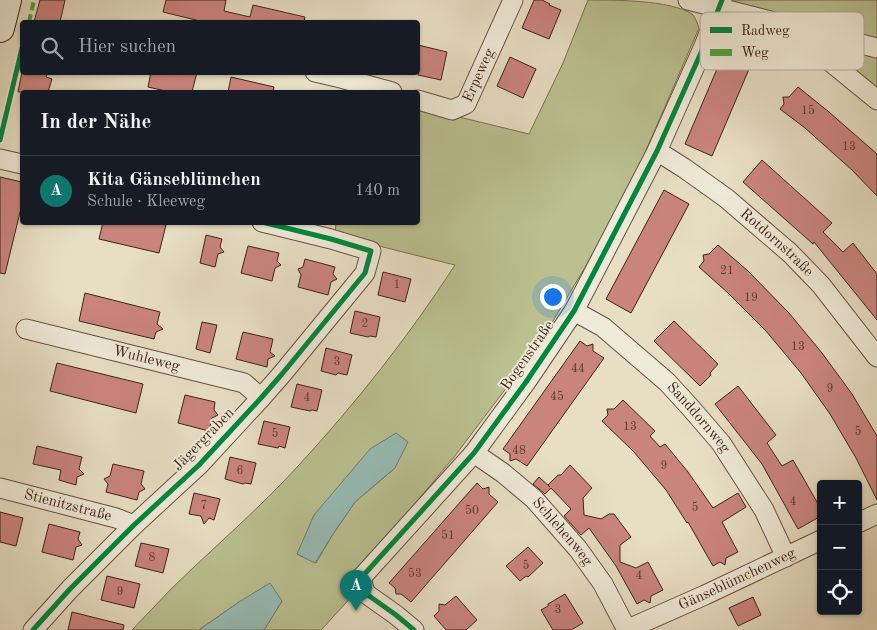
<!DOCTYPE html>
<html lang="de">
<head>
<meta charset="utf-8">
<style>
  :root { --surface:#171b24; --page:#20242c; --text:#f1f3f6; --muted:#9ea1a6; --line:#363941; --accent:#0f766e }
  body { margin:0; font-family:"Old Standard TT",serif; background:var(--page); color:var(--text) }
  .controls { position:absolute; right:15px; bottom:15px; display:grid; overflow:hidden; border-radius:5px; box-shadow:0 1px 4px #0004 }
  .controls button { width:45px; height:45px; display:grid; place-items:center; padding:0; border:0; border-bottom:1px solid var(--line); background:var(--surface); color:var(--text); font:25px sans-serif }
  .you { position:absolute; left:552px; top:296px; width:18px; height:18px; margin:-12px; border:4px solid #fff; border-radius:50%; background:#1a73e8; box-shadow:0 0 0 8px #1a73e833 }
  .badge { display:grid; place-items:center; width:32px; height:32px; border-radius:50%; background:var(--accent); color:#fff; font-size:16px; font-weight:700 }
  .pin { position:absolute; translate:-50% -41px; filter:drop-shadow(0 1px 2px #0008) }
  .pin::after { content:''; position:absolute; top:26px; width:18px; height:15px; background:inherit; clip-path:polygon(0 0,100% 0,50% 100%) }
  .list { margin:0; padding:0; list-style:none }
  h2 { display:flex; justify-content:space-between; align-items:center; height:65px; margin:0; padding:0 20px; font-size:21px }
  h2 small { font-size:16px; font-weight:400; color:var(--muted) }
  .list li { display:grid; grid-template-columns:32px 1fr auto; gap:15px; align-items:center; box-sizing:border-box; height:70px; padding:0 20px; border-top:1px solid var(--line) }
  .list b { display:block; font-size:19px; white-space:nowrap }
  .list p { margin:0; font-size:16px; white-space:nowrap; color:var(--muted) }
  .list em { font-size:16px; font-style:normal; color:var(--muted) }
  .icon { flex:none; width:28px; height:28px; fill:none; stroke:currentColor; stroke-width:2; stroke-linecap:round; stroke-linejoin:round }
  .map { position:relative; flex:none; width:877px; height:630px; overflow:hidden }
  .search { position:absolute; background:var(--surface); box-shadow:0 1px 4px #0004; left:20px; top:20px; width:400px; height:55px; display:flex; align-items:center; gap:12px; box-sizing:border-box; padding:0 18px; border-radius:5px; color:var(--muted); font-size:19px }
  .panel { position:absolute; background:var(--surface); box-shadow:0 1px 4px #0004; left:20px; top:90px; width:400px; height:135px; border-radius:5px }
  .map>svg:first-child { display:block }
  .green { fill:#bac090; stroke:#7c7254; fill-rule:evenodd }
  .water { fill:#97bcb5; stroke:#747f77 }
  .building { fill:#ca847e; stroke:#3f2419 }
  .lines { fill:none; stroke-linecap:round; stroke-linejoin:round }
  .street-casing { stroke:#695244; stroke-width:21 }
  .secondary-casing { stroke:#3f2419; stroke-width:30 }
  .street { stroke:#efead8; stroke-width:19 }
  .secondary { stroke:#efead8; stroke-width:28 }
  .quiet { stroke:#54a340; stroke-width:4; stroke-dasharray:8 4; stroke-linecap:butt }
  .cycleway-casing { stroke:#efead8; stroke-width:8 }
  .cycleway { stroke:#00873e; stroke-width:5 }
  .labels { text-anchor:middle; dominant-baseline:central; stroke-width:4; stroke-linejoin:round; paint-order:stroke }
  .number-label { font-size:12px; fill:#623c32 }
  .street-label { font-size:15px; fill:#3f2419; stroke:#efead8 }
  .key { fill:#efead8; stroke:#baaf9f; stroke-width:1 }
  .key-label { font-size:14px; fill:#3f2419 }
</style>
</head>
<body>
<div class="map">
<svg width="877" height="630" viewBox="0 0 877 630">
  <rect width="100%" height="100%" fill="#e7dec3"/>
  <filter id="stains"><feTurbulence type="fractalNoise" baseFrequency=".004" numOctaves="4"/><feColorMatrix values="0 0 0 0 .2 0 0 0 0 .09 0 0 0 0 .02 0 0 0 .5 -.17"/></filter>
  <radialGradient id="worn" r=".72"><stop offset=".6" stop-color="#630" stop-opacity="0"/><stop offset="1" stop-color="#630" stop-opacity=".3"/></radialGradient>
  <path class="green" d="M588 0C616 0 670 0 692 14 696 18 697 23 699 28L641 162 609 224 584 269 550 326 526 362 454 457 407 513 361 563 355 574 354 581 355 593 321 630H264L282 601 239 602 199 630H132C145 616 158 603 171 589 214 547 259 509 299 465 356 403 409 336 455 265L335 235 336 223 418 222V107L529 134 563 63ZM395 468 355 502 333 534 316 563 297 554 304 540Z
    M711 0H877V39Z
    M820 40 877 55V88Z"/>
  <path class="water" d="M396 433 408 442 395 468 355 502 333 534 315 563 297 554 314 515 370 449Z
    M270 583 282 601 264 630H199L239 602Z"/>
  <path class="building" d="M40 0H65L60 22H34Z
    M166 0H226L224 11 250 17 253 5 305 17 304 22H204L163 12Z
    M534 0H542L550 4 549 5 561 10 549 39 522 28Z
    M734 29 761 41 712 156 685 144Z
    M418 45 447 52 441 80 418 75Z
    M510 57 536 69 523 98 497 86Z
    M22 72H48L46 77 52 79 48 92H18Z
    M151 72H197L192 92H170L148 87Z
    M231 77 274 87 273 92H228Z
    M798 87 829 112 877 154V196L852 170 805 128 780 109 784 104 783 97H789Z
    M762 160 832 223 823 232 843 252 853 243 877 274V320L814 242 813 244 743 182Z
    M0 177 22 182V204L5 274 0 273Z
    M664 190 689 204 631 313 606 299Z
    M103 222H154L166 225 159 253 99 239Z
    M206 235 222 239 220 247 224 252 218 254 215 267 200 263Z
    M718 245 748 271 789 313 822 353 852 394 877 436V500L856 458 830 414 801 373 766 331 728 293 699 267 704 261 703 255 709 254Z
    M248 246 279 253 277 261 281 265 275 268 272 281 241 273Z
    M305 259 335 267 333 274 337 279 331 282 328 295 298 287 301 275 298 269 303 267Z
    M383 272 411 279 405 302 378 295Z
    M85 293 160 312 157 324 163 329 156 332 154 339 79 321Z
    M355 311 380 317 376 337 370 336 368 337 350 333Z
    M674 321 718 364 710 373 711 375 700 386 654 341Z
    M202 322 217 325 210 353 196 349Z
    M243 332 273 339 270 352 275 356 268 359 267 367 236 359Z
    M580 341 587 346 593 344V351L604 358 527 466 516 459 510 461V454L503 449Z
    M326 348 352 355 347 375 338 373 336 375 321 371Z
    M57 363 143 384 136 413 50 391Z
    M297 384 322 390 317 411 312 410 310 411 291 407Z
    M738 386 776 435 767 443 782 466 793 460 821 509V516L798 529 762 464 715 404Z
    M185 395 215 402 214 410 218 415 212 418 209 431 178 423Z
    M623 400 655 431 650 436 660 447 665 444 688 472 713 508 738 493 746 507 722 522 738 552 726 558 725 565 720 562 713 566 688 522 687 523 666 490 634 452 602 421 608 415 607 409H614Z
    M264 421 290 427 285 448 279 446 278 448 258 444Z
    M37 446 82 457 79 469 84 474 77 477 76 485 59 480 61 470 33 464Z
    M230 457 256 463 251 484 245 483 243 484 225 479Z
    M113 464 144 471 141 484 145 489 139 492 137 500 106 492 108 484 104 479 110 476Z
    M570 465 592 488 583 498 584 515 601 519 609 514H614L631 537 620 545V562L636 568 648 562 663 590 651 596 650 603 644 600 637 604 616 566 589 528 581 535 564 516 571 509 551 488 545 494 533 484 539 477 550 487 548 485 558 475H561Z
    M477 483 483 489 489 487V494L498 502 411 602 401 594H396L395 588 389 583Z
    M194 493 220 499 214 520 209 518 204 524 201 516 189 514Z
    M0 512 23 518 16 546 0 542Z
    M49 524 80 532 78 539 82 545 76 547 73 560 42 552Z
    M141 543 169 549 163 573 135 566Z
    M528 547 543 563 528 577 526 576 520 581 506 566Z
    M107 576 140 584 134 608 101 600Z
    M565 594 583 623 571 630H553L541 610 548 606V604Z
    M456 596 477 620 466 630H446L434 616 439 611V604L445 605Z
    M753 597 761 615 738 626 729 608Z
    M72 612 124 625 123 630H68Z"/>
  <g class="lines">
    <defs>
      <g id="street">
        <path d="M688 0 877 48"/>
        <path d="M807 31 805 41 877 100"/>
        <path d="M315 72 341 78 392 92"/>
        <path id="s1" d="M418 100 452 110 466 104 513 0"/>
        <path id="s2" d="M657 151 684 168 726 198 790 253 821 285 877 357"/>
        <path d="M0 159 22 164"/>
        <path id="s3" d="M574 311 603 327 667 382 689 406 721 443 739 471 764 510 786 557"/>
        <path id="s4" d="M26 329 244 383 261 398"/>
        <path id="s5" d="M474 453 503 473 534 499 578 549 603 584 627 630"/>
        <path id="s6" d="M0 488 116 518 134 525"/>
        <path d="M858 523 877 514"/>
        <path d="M33 630 70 589 134 525 199 465 261 398 282 374 365 273 371 251 331 239 262 222"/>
        <path d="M414 630 396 615 365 593 361 578 474 453 526 382 574 311 657 151 704 46 722 0"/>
        <path id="s7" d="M626 630 705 595 821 540"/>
      </g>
      <path id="secondary" d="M0 28 7 0"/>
    </defs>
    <use href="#street" class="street-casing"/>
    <use href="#secondary" class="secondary-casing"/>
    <use href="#street" class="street"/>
    <use href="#secondary" class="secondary"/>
    <path class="quiet" d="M29 22 34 0"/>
    <defs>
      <path id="cycleway" d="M0 140 22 48
        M33 630 70 589 134 525 199 465 261 398 282 374 365 273 371 251 331 239 262 222
        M414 630 396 615 365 593 361 578 474 453 526 382 574 311 657 151 704 46 722 0"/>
    </defs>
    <use href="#cycleway" class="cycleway-casing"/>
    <use href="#cycleway" class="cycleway"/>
  </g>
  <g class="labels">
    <g class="number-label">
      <text x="808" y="111">15</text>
      <text x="849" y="147">13</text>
      <text x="727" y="271">21</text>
      <text x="397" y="285">1</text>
      <text x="751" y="298">19</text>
      <text x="365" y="324">2</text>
      <text x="798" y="347">13</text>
      <text x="337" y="362">3</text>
      <text x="578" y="369">44</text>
      <text x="830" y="389">9</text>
      <text x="557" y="397">45</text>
      <text x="307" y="398">4</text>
      <text x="630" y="427">13</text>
      <text x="858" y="432">5</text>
      <text x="275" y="434">5</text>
      <text x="519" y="451">48</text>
      <text x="664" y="466">9</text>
      <text x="240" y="471">6</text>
      <text x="793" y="502">4</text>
      <text x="204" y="506">7</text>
      <text x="695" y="508">5</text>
      <text x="472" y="511">50</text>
      <text x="448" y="536">51</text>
      <text x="152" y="558">8</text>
      <text x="526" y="566">5</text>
      <text x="415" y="574">53</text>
      <text x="639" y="576">4</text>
      <text x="120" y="592">9</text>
      <text x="558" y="610">3</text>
    </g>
    <g class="street-label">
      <text stroke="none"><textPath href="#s1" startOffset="82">Erpeweg</textPath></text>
      <text stroke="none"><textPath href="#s2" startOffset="151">Rotdornstraße</textPath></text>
      <text transform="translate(528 356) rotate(-55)">Bogenstraße</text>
      <text stroke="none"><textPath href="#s4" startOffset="124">Wuhleweg</textPath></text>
      <text stroke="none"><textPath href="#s3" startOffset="165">Sanddornweg</textPath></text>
      <text transform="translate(204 440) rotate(-46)">Jägergraben</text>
      <text stroke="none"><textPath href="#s6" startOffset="70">Stienitzstraße</textPath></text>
      <text stroke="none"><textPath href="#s5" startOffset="119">Schlehenweg</textPath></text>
      <text stroke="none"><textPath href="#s7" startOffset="122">Gänseblümchenweg</textPath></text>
    </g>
  </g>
  <rect x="700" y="12" width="164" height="58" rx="8" class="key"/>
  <rect x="710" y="27" width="22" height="6" fill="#00873e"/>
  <rect x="710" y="49" width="22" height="7" fill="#54a340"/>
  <g class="key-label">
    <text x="741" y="35">Radweg</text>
    <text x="741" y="57">Weg</text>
  </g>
  <rect width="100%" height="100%" filter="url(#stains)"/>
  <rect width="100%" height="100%" fill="url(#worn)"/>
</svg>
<div class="controls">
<button>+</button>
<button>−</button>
<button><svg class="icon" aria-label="locate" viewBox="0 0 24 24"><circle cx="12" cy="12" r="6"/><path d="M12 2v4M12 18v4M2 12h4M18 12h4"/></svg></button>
</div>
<div class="you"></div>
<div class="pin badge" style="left:356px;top:611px">A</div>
<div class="search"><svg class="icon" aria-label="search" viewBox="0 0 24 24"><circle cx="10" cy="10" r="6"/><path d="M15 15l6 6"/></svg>Hier suchen</div>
<section class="panel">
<h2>In der Nähe<small></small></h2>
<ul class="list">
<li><span class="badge">A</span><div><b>Kita Gänseblümchen</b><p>Schule · Kleeweg</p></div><em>140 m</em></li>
</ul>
</section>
</div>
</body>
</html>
